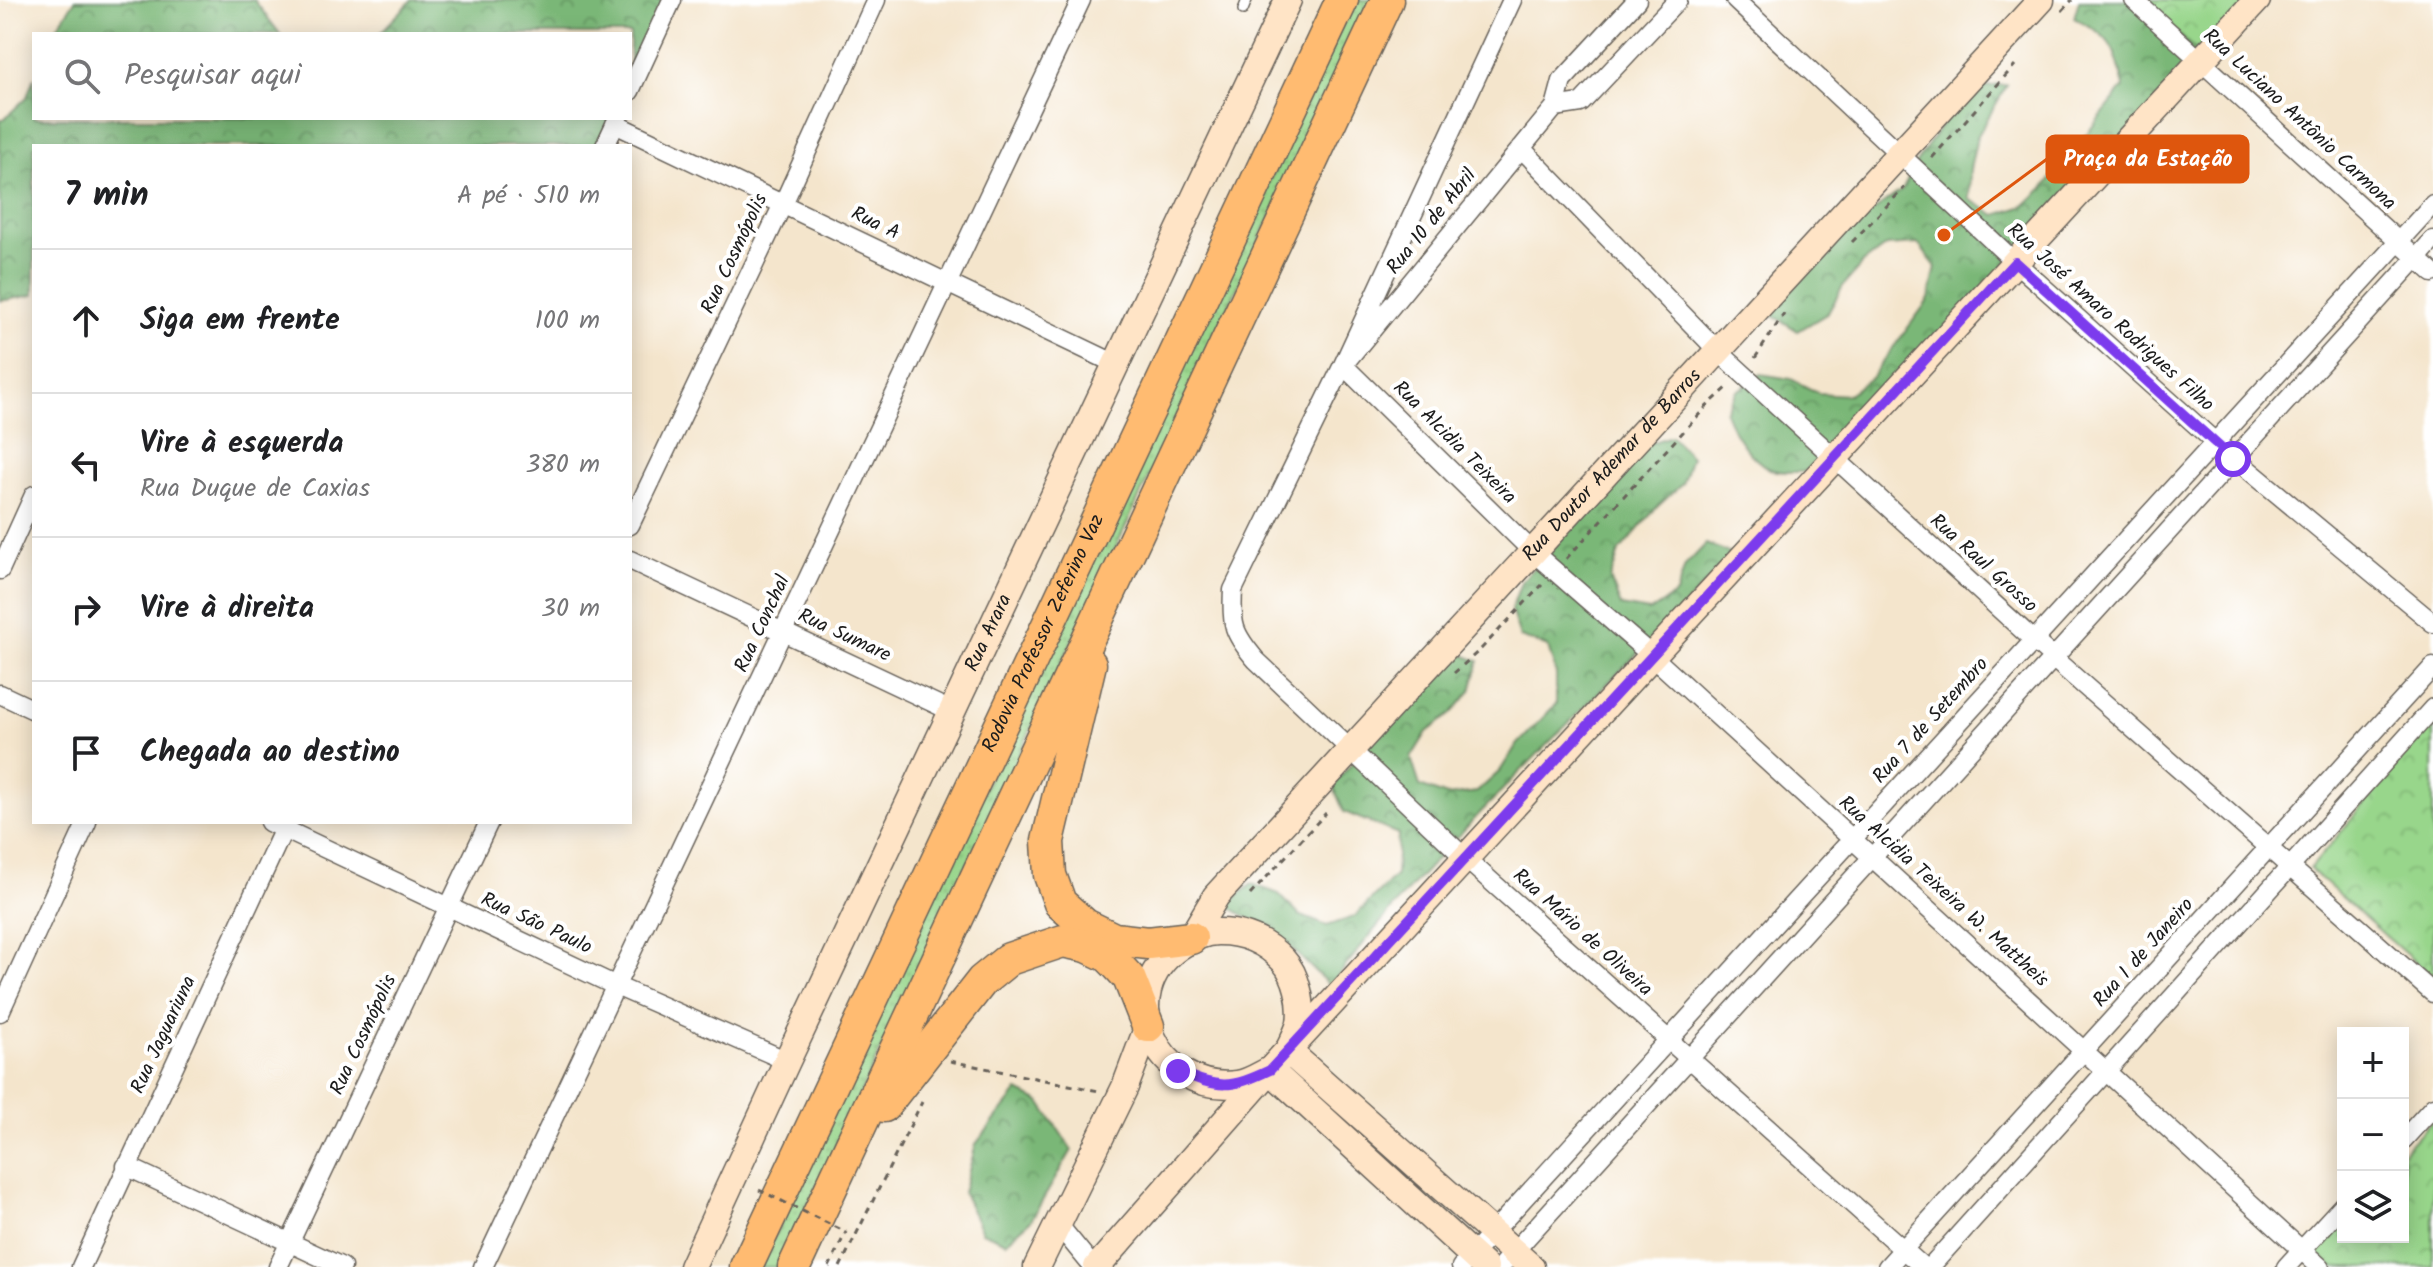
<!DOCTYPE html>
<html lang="pt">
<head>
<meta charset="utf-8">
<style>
  :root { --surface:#fff; --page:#f6f6f6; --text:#202124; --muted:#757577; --line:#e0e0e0 }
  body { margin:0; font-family:Kalam,sans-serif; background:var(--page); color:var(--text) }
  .controls { position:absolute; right:24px; bottom:24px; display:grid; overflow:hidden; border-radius:0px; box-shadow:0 4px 20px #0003 }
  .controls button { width:72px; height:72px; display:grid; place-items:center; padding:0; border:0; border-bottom:2px solid var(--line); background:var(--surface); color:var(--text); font:40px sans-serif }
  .stop { position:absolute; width:24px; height:24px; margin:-18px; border:6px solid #7c3aed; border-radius:50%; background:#fff }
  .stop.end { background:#7c3aed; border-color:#fff; box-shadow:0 2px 8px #0008 }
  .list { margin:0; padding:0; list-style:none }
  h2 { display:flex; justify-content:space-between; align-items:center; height:104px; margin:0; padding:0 32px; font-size:34px }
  h2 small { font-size:26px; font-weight:400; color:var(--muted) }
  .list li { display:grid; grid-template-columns:52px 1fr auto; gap:24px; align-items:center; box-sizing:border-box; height:144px; padding:0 32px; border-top:2px solid var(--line) }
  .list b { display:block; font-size:30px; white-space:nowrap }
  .list p { margin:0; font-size:26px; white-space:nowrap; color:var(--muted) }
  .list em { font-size:26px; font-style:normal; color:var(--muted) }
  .icon { flex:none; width:44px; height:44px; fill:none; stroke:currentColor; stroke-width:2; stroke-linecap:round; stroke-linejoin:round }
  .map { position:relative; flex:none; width:2433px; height:1267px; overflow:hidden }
  .search { position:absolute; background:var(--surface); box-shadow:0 4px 20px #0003; left:32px; top:32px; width:600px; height:88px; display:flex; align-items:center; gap:20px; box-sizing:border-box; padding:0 28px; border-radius:0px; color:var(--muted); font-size:30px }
  .panel { position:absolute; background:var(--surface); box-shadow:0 4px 20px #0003; left:32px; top:144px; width:600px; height:680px; border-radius:0px }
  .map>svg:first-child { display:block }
  .grass { fill:url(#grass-dots); stroke:#5a7954; stroke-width:2 }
  .forest { fill:url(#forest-crowns); stroke:#4b6a4a; stroke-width:2 }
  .park { fill:url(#park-crowns); stroke:#5a7954; stroke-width:2 }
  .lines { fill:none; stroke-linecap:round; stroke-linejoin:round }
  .lane-casing { stroke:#68625a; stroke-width:12 }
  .street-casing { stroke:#68625a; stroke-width:21 }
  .secondary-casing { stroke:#68625a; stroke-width:29 }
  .highway-casing { stroke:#68625a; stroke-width:35 }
  .path { stroke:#68625a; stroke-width:3; stroke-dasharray:6 6; stroke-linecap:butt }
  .lane { stroke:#fff; stroke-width:9 }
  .street { stroke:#fff; stroke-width:18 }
  .secondary { stroke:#ffe4c6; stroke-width:26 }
  .highway { stroke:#ffbb71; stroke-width:32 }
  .path-bridge { stroke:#68625a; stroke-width:3; stroke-dasharray:6 6; stroke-linecap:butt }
  .route { stroke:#7c3aed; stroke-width:10 }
  .labels { text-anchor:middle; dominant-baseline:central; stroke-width:8; stroke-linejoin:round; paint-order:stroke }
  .street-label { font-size:20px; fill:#1c1c1c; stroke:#fff }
  .leader { fill:none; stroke:#de560d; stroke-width:3 }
  .callout-dot { fill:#de560d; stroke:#fff; stroke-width:3 }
  .callout { fill:#de560d; stroke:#de560d; stroke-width:3 }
  .callout-label { font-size:22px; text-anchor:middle; font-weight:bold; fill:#fff }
</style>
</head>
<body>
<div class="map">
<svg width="2433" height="1267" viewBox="0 0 2433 1267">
  <defs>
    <pattern id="grass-dots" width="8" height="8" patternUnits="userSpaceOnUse" patternTransform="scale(2)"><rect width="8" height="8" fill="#98d68b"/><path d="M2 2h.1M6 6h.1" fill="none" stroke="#82b777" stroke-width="1.8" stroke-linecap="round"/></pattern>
    <pattern id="forest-crowns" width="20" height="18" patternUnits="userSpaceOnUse" patternTransform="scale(2)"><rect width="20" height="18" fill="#7ab777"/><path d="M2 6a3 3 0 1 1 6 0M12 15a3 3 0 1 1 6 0" fill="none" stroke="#639461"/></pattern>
    <pattern id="park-crowns" width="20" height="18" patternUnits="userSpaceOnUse" patternTransform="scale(2)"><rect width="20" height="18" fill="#98d68b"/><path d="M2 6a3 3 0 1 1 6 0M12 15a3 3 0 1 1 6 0" fill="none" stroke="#82b777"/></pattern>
  </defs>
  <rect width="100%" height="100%" fill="#fff"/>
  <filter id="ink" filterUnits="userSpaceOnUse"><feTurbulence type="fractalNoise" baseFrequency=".0125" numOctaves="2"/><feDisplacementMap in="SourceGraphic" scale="16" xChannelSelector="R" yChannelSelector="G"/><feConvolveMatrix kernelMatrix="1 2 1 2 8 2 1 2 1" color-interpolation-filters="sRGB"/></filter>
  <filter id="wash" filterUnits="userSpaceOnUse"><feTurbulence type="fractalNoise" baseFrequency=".006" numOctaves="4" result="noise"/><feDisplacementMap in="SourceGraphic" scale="32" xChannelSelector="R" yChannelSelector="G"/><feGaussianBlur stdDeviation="1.8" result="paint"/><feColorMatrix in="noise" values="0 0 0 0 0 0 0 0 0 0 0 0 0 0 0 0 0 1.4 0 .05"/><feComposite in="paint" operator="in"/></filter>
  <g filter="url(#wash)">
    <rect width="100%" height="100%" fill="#f4e5cc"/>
    <path class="grass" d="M1354 0H1372L779 1267H760Z"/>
    <path class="forest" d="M75 0H254L280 34H53Z
      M412 0H666L630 79V34H379Z
      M2079 0H2262L2028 257 2009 288 1828 455 1803 472C1794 472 1779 473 1770 469 1750 459 1733 433 1725 412L1736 392 1761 374 1791 379 1818 393 1847 395 1871 378 1929 299 1936 267 1918 244 1886 246 1863 263 1843 286 1828 313 1798 331 1773 315 1783 287 1825 247 1903 189 1917 161 1954 107 1978 87 2007 85 1977 137 1970 169 1969 199 1996 215 2024 206 2045 186 2124 87C2115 46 2112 37 2074 18Z
      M34 77V118H612L600 146H34V295L0 301V119H4L27 97Z
      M1671 436 1691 457 1682 484 1657 507 1619 552 1610 579 1621 606 1650 611 1676 594 1685 566 1706 544 1733 554C1626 670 1509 777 1403 896 1378 924 1354 956 1330 986L1278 935 1226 905 1252 884 1279 894 1299 915 1327 926 1354 917 1396 875 1398 834 1344 812 1333 785 1451 650 1479 661 1471 691 1451 714 1427 732 1411 758 1420 786 1447 796 1477 792 1500 771 1516 746 1556 704V674L1548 647 1520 637 1511 610 1521 582 1644 445Z
      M1018 1091 1040 1102 1072 1150 1031 1220 1006 1242 982 1232 963 1193 976 1144Z"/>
    <path class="park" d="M2141 0H2253L2201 55Z
      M2433 721V978L2310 869Z
      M2433 1119V1267H2333L2313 1250 2343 1217V1237H2403V1152Z"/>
  </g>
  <g filter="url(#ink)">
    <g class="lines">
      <defs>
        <path id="lane" d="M1243 10 1247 0"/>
        <path id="street" d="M1512 0 1343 365 1233 590C1231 625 1233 633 1256 660L1465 858 1923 1267
          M1637 0 1562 81 1555 107 1343 365 1533 552 1652 656 2320 1267
          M1735 0 2015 262 2215 442 2433 623
          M2134 0 2433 273
          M630 91 672 0
          M1555 107 1581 103 1678 0
          M615 124 1116 364
          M605 146 618 118
          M1521 148 1718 351 2053 658 2433 993
          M630 525 783 204 876 0
          M630 560 953 712
          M0 570 34 495
          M0 694 34 710
          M269 822 616 986 787 1061
          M0 1012 87 822
          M2403 1140 2433 1107
          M126 1166 342 1267
          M1057 1223 1093 1267
          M81 1267 287 822
          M278 1267 489 822
          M483 1267 1081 0
          M1461 1267 2433 204
          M1500 1267 2433 240
          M1887 1267 2433 667
          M1930 1267 2433 708
          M2286 1267 2343 1205"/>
        <g id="secondary">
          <path id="s1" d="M1191 938 1216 896 2041 0"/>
          <path id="s2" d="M692 1267 787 1061 1288 0"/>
          <path d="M1037 1267 1125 1087 1148 1026"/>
          <path d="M1097 1267 1270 1070 2257 0"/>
          <path d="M1485 1267 1270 1070C1260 1075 1248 1083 1237 1084 1157 1094 1111 995 1179 947 1190 939 1203 932 1218 932 1243 932 1265 941 1283 960 1297 975 1303 1003 1300 1023 1298 1032 1292 1042 1288 1051L1531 1267"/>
        </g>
        <g id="highway">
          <path d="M1090 664 1048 841 1050 875 1060 903 1085 925 1114 939 1148 943 1191 938"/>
          <path d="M884 1106 982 981 1009 959 1063 941 1087 946 1108 956 1117 965 1129 978 1148 1026"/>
          <path id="s3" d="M746 1267 1342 0"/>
          <path d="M794 1267 1387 0"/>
        </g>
      </defs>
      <use href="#lane" class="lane-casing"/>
      <use href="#street" class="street-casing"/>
      <use href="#secondary" class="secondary-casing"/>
      <use href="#highway" class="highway-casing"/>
      <path class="path" d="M2062 11 2072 0
        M1932 158 2015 65
        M1852 242 1905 187
        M1755 358 1784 314
        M1566 559 1706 407 1728 387
        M1454 673 1481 649 1542 585
        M1250 895 1326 813
        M950 1061 1099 1091
        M829 1267 846 1232
        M840 1267 922 1102"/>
      <use href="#lane" class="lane"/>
      <use href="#street" class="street"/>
      <use href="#secondary" class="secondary"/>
      <use href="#highway" class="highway"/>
      <path class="path-bridge" d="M759 1190 846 1232"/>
    </g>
  </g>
  <g class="lines" filter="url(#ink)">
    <path class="route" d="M1178 1071C1219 1089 1230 1089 1270 1070L2015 262 2233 459"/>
  </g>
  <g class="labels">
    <g class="street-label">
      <text transform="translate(2299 120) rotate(43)">Rua Luciano Antônio Carmona</text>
      <text transform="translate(1432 222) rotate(-51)">Rua 10 de Abril</text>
      <text transform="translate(875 224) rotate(26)">Rua A</text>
      <text transform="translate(735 254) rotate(-65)">Rua Cosmópolis</text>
      <text transform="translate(2110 318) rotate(42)">Rua José Amaro Rodrigues Filho</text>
      <text transform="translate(1454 443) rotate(45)">Rua Alcidia Teixeira</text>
      <text stroke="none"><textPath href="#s1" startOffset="634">Rua Doutor Ademar de Barros</textPath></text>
      <text transform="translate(1983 564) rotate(42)">Rua Raul Grosso</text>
      <text transform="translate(763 624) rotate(-65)">Rua Conchal</text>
      <text stroke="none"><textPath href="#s3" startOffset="700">Rodovia Professor Zeferino Vaz</textPath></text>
      <text stroke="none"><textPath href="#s2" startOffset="700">Rua Arara</textPath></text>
      <text transform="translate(844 636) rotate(25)">Rua Sumare</text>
      <text transform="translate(1931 721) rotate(-48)">Rua 7 de Setembro</text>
      <text transform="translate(1943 892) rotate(42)">Rua Alcidia Teixeira W. Mattheis</text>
      <text transform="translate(536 924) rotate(25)">Rua São Paulo</text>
      <text transform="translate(1582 933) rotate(42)">Rua Mário de Oliveira</text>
      <text transform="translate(2144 953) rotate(-48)">Rua 1 de Janeiro</text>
      <text transform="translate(164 1035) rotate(-65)">Rua Jaguariuna</text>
      <text transform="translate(364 1035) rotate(-65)">Rua Cosmópolis</text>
    </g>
  </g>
  <path class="leader" d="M1944 235L2047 159"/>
  <circle class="callout-dot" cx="1944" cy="235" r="8"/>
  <rect class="callout" x="2047" y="136" width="201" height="46" rx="8"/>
  <g class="callout-label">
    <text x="2148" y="166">Praça da Estação</text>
  </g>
</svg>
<div class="controls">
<button>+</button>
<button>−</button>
<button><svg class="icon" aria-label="layers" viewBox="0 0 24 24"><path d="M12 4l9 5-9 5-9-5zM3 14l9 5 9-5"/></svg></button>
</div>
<div class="stop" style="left:2233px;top:459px"></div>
<div class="stop end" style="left:1178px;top:1071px"></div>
<div class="search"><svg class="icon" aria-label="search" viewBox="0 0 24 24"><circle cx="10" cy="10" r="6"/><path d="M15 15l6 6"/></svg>Pesquisar aqui</div>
<section class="panel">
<h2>7 min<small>A pé · 510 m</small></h2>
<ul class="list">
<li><svg class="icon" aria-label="ahead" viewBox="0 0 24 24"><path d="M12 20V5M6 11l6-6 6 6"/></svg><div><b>Siga em frente</b></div><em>100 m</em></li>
<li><svg class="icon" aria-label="left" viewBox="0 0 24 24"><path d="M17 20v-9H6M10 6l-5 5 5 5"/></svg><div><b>Vire à esquerda</b><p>Rua Duque de Caxias</p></div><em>380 m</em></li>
<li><svg class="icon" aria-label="right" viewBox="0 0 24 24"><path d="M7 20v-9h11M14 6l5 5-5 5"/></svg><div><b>Vire à direita</b></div><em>30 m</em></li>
<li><svg class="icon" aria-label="arrive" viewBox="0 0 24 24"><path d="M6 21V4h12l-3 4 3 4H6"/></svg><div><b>Chegada ao destino</b></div></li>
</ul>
</section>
</div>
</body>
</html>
